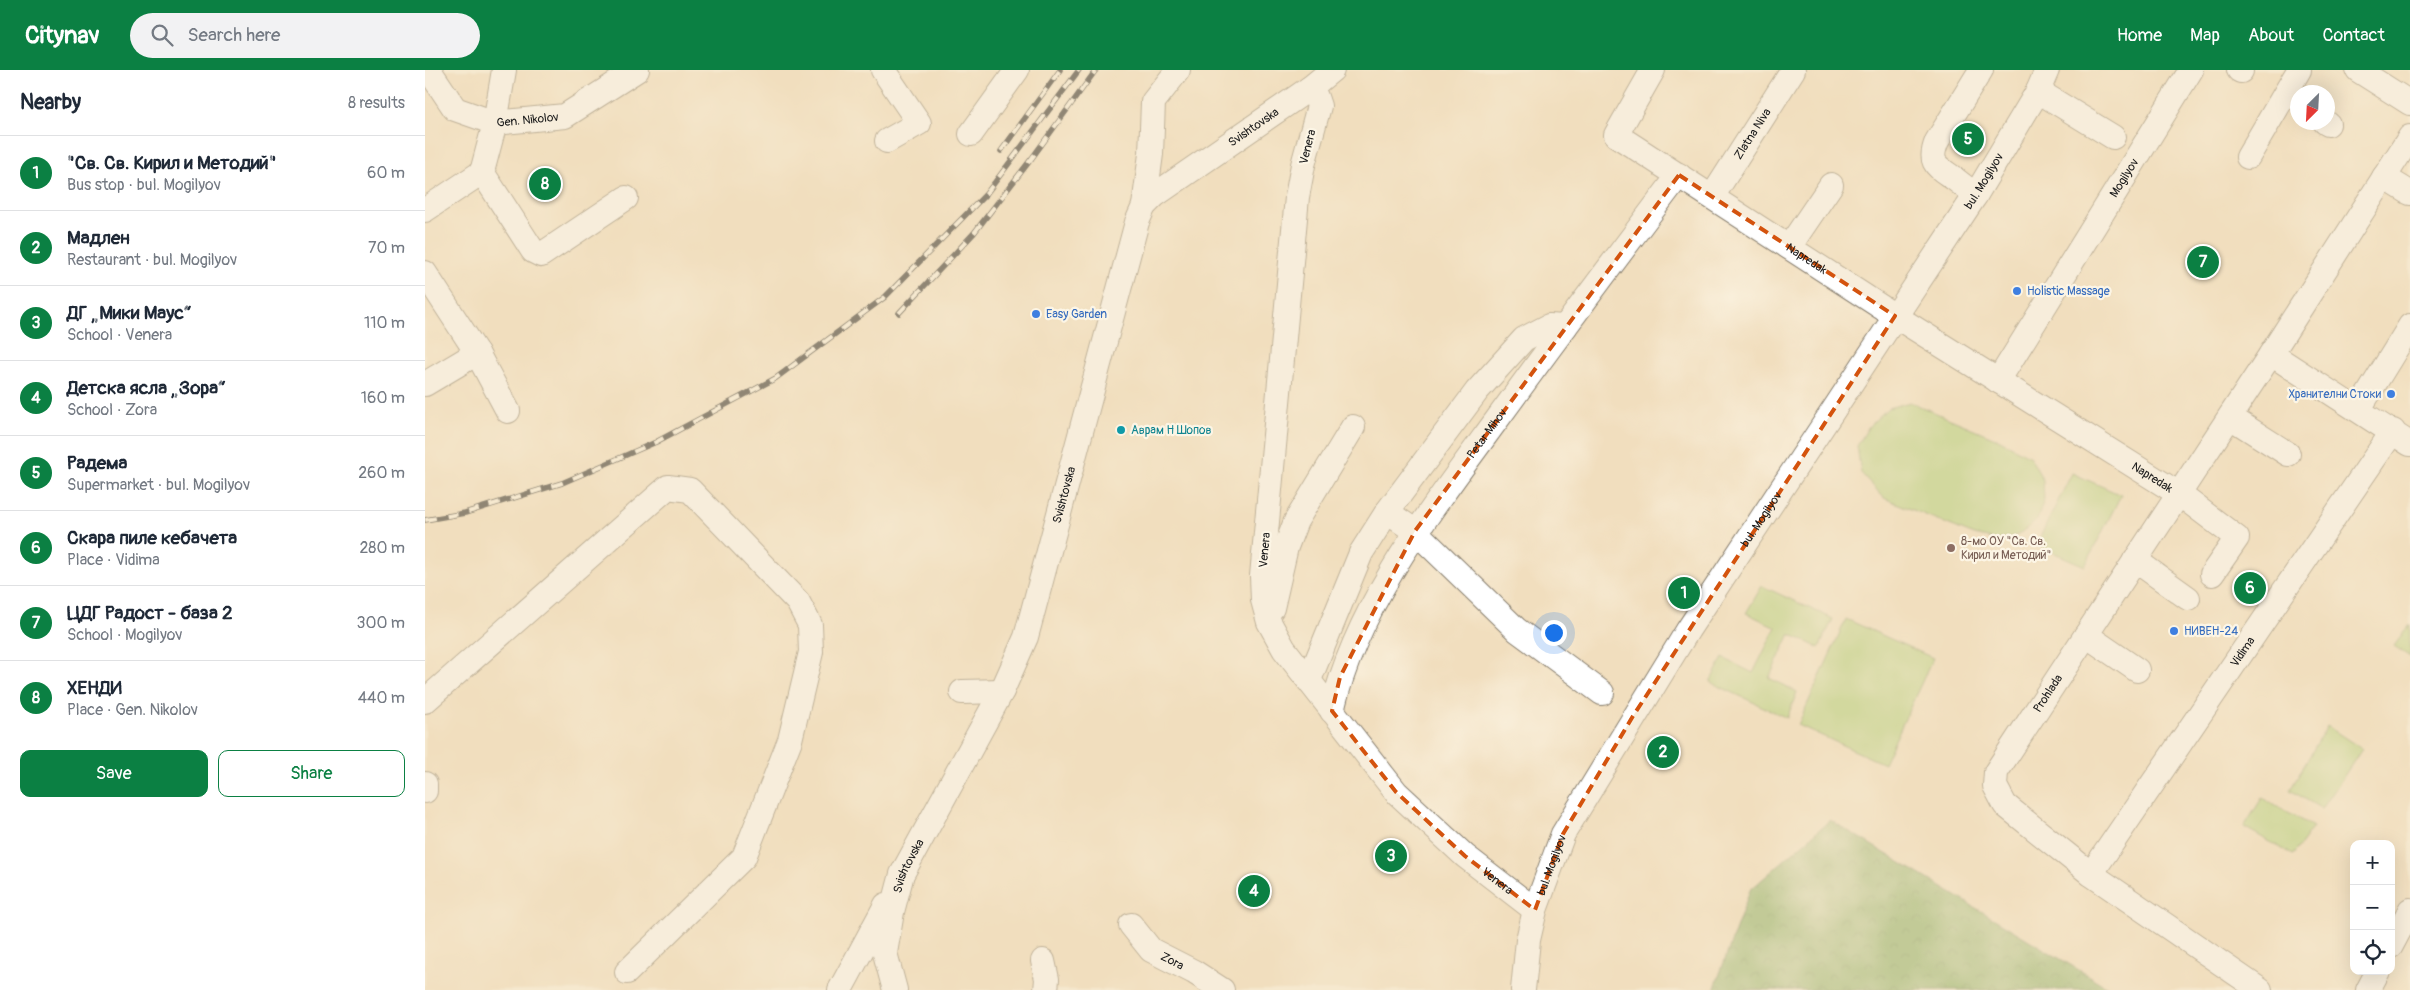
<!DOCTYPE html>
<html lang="en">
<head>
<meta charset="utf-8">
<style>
  :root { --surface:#fff; --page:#f2f2f3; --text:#1f2937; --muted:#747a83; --line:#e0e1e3; --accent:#0b8043 }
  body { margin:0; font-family:Pangolin,sans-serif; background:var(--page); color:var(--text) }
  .controls { position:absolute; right:15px; bottom:15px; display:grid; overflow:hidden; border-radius:10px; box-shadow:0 5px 20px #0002 }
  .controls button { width:45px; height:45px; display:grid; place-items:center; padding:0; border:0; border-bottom:1px solid var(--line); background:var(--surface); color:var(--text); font:25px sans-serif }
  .compass { position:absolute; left:1865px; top:15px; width:45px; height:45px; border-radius:50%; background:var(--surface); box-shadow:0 5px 20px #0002; rotate:204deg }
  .you { position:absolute; left:1128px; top:562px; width:18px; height:18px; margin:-12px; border:4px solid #fff; border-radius:50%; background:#1a73e8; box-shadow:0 0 0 8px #1a73e833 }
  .badge { display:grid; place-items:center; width:32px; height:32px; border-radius:50%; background:var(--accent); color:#fff; font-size:16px; font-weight:700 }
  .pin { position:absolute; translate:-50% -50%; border:2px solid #fff; box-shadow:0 1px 5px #0006 }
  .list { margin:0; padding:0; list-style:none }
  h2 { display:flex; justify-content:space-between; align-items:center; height:65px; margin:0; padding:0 20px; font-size:21px }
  h2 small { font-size:16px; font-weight:400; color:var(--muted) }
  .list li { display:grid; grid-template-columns:32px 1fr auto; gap:15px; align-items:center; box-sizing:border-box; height:75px; padding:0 20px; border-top:1px solid var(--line) }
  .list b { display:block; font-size:19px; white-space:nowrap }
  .list p { margin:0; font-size:16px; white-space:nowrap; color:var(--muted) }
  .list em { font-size:16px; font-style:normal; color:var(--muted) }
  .actions { display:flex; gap:10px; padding:15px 20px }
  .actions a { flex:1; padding:11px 0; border:1px solid var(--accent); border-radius:10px; text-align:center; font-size:18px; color:var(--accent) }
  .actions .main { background:var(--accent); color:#fff }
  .icon { flex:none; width:28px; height:28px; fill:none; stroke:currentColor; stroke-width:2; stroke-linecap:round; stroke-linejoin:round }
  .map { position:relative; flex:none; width:1985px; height:920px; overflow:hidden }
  header { display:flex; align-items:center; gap:30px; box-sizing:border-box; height:70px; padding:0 25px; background:var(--accent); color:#fff }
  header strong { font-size:24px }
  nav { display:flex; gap:28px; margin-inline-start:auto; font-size:18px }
  .search { width:350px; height:45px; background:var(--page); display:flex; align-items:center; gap:12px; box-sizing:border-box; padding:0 18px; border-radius:28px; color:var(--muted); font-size:19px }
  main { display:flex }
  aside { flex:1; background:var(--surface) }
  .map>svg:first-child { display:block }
  .green { fill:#aed079; stroke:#65764a }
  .forest { fill:url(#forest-crowns); stroke:#536742 }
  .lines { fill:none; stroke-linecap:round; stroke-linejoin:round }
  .minor-casing { stroke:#867d6d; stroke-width:26 }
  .minor { stroke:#fff; stroke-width:24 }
  .rail-casing { stroke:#1c1c1c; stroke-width:5.5 }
  .rail { stroke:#fcf5e5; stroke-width:4; stroke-dasharray:11; stroke-linecap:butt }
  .marked { fill:none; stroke:#d4530e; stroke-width:4; stroke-dasharray:10 6; stroke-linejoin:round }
  .shop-dot { fill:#3f7fe0; stroke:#fcf5e5; stroke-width:2 }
  .culture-dot { fill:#0f9aa8; stroke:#fcf5e5; stroke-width:2 }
  .education-dot { fill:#8d6e63; stroke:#fcf5e5; stroke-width:2 }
  .labels { text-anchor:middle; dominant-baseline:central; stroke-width:4.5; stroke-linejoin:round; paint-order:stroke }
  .street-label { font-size:12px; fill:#1c1c1c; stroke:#fcf5e5 }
  .shop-label { font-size:12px; fill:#366cbe; stroke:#fcf5e5; text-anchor:start }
  .culture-label { font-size:12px; fill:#0d838f; stroke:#fcf5e5; text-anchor:start }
  .education-label { font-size:12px; fill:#785e54; stroke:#fcf5e5; text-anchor:start }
</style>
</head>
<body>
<header>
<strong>Citynav</strong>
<div class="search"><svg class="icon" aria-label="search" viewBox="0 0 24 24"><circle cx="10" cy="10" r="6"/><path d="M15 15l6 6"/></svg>Search here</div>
<nav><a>Home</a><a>Map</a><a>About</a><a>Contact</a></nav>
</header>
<main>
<aside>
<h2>Nearby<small>8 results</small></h2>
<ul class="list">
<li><span class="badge">1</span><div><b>&quot;Св. Св. Кирил и Методий&quot;</b><p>Bus stop · bul. Mogilyov</p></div><em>60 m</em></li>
<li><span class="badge">2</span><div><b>Мадлен</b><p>Restaurant · bul. Mogilyov</p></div><em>70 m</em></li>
<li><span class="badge">3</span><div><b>ДГ „Мики Маус“</b><p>School · Venera</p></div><em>110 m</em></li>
<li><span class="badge">4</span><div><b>Детска ясла „Зора“</b><p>School · Zora</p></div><em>160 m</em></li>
<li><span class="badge">5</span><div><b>Радема</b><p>Supermarket · bul. Mogilyov</p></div><em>260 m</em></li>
<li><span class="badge">6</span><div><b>Скара пиле кебачета</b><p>Place · Vidima</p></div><em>280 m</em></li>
<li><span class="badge">7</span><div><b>ЦДГ Радост - база 2</b><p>School · Mogilyov</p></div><em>300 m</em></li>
<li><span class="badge">8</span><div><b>ХЕНДИ</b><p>Place · Gen. Nikolov</p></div><em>440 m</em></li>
</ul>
<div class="actions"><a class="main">Save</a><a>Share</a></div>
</aside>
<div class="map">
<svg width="1985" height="920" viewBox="0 0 1985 920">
  <defs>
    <pattern id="forest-crowns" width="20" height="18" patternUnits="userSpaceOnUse" patternTransform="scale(1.25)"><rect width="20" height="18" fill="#8ab269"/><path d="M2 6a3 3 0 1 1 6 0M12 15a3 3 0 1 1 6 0" fill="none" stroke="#76985a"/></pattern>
  </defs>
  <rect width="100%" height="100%" fill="#fcf5e5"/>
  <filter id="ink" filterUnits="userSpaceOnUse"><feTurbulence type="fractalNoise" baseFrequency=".02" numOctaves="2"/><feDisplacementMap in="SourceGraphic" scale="10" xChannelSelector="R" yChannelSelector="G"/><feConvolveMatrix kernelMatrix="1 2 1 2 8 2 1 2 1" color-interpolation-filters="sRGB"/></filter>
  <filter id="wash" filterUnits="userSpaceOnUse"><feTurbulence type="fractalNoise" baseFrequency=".0096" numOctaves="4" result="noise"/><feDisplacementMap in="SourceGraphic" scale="20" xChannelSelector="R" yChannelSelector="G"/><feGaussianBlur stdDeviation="1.12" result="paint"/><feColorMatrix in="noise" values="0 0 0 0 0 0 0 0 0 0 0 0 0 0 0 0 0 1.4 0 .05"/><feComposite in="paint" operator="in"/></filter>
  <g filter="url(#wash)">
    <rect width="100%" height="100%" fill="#f1debe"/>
    <path class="green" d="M1485 332 1575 370 1605 387 1618 410 1619 430 1612 450 1593 465 1572 470 1549 465 1459 428 1436 403 1432 376 1444 356 1463 338Z
      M1647 403 1696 425 1660 496 1611 475Z
      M1337 516 1408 549 1394 578 1365 564 1344 608 1372 622 1362 648 1285 612 1298 588 1328 603 1351 557 1321 543Z
      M1421 549 1508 588 1459 694 1373 655Z
      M1985 554V587L1969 576Z
      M1902 656 1937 679 1897 739 1865 720Z
      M1837 728 1888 757 1868 785 1819 757Z"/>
    <path class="forest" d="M1405 750 1687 920H1289L1325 820Z"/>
  </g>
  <g filter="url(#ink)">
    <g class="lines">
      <defs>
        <g id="minor">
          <path d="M4 0 30 39 70 53 79 0"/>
          <path d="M458 0 494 53 462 71"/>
          <path id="s1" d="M1228 0 1191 65 1470 246 1754 424 1812 468 1787 504"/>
          <path d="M1814 0 1816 1"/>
          <path d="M1933 0 1985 33"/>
          <path id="s2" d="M885 18 891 27 894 36 878 95 872 127 837 506 838 530 844 552 859 579 971 722 1040 786 1110 840"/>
          <path d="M1613 21 1688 67"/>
          <path d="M1900 52 1903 54"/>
          <path d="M546 64 592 0"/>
          <path d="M1823 87 1874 0"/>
          <path d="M57 102 108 181 116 185 201 128"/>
          <path d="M1959 107 1985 123"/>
          <path d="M1550 126C1544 120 1538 115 1531 110 1514 97 1502 95 1512 71L1556 0"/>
          <path id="s3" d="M1287 127 1368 0"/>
          <path d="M719 136 726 84 728 32 753 0"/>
          <path id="s4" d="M0 140 57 102 70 53 140 46 212 0"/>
          <path d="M1364 177 1406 115"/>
          <path d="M0 203 52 283 83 341"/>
          <path d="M1846 284 1985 374"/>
          <path id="s5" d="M1573 311 1766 0"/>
          <path d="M0 314 52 283"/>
          <path d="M1934 339 1985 256"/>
          <path d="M1805 347 1863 384"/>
          <path d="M962 442 990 461 1092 560 1177 623"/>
          <path d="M1710 490 1763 528"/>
          <path d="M847 538 861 477 871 451 928 357"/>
          <path d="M1661 565 1712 600"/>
          <path d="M884 610 936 483 962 442 1052 321 1099 269 1124 256 1140 257"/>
          <path d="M537 622 577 621"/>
          <path d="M0 631 243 417 265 420 373 532 385 555 386 582 365 670 319 787 202 902"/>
          <path id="s6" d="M907 641C931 536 1008 437 1071 351 1131 268 1192 187 1254 105"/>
          <path d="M0 714V721"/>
          <path id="s7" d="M1666 804 1968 361"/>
          <path id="s8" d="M706 855 726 880 769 902 797 920"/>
          <path d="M1966 876 1985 840"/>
          <path d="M618 891 622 909 621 920"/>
          <path d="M415 920 461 835"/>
          <path id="s9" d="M470 920 460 883 467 842 477 804 577 621 601 567 712 152 719 136 730 125 885 18 907 0"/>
          <path id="s10" d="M1098 920 1103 870 1110 840 1138 764 1263 560 1550 126 1613 21 1622 0"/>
          <path id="s11" d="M1835 920 1666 804 1580 735 1570 716 1571 702 1846 284 1985 67"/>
          <path d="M1943 920 1953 901"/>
        </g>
      </defs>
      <use href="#minor" class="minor-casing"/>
      <use href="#minor" class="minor"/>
      <defs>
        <path id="rail" d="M576 81 635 0
          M474 243 549 163 607 88 671 0
          M0 450 40 443 137 413 231 372 351 308 460 227 561 124 654 0"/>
      </defs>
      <use href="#rail" class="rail-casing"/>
      <use href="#rail" class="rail"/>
    </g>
  </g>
  <path d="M0 0H1985V920H0ZM1254 105 1470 246 1208 646 1138 764 1110 840 1040 786 971 722 907 641 915 607 990 461Z" fill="#f1debe" fill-opacity=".55" fill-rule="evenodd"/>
  <path class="marked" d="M1254 105 1470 246 1208 646 1138 764 1110 840 1040 786 971 722 907 641 915 607 990 461Z"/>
  <g class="shop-dot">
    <circle cx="1592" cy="221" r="5"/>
    <circle cx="611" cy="244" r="5"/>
    <circle cx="1966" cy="324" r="5"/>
    <circle cx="1749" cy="561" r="5"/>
  </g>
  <circle class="culture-dot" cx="696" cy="360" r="5"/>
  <circle class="education-dot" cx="1526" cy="478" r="5"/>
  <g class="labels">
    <g class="street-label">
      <text stroke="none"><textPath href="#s4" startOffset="152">Gen. Nikolov</textPath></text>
      <text stroke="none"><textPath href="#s9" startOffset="969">Svishtovska</textPath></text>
      <text stroke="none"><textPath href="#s3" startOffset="75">Zlatna Niva</textPath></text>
      <text transform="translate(883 77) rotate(-76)">Venera</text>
      <text stroke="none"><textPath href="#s5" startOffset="239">Mogilyov</textPath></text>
      <text stroke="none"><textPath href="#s10" startOffset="939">bul. Mogilyov</textPath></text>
      <text stroke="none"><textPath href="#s1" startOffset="302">Napredak</textPath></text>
      <text stroke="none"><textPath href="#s6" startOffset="320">Petar Mihov</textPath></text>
      <text stroke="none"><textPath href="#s1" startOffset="711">Napredak</textPath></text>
      <text stroke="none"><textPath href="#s9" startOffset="534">Svishtovska</textPath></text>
      <text stroke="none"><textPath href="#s10" startOffset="534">bul. Mogilyov</textPath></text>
      <text transform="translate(840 480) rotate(-85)">Venera</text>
      <text stroke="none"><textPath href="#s7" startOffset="269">Vidima</textPath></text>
      <text stroke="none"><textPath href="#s11" startOffset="445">Prohlada</textPath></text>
      <text stroke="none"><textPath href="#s10" startOffset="129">bul. Mogilyov</textPath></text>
      <text stroke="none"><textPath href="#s9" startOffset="129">Svishtovska</textPath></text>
      <text stroke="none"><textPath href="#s2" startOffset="889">Venera</textPath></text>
      <text stroke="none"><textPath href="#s8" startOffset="56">Zora</textPath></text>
    </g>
    <g class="shop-label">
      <text x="1602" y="221">Holistic Massage</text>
      <text x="621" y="244">Easy Garden</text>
      <text x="1956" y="324" text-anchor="end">Хранителни Стоки</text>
      <text x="1759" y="561">НИВЕН-24</text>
    </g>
    <g class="culture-label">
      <text x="706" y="360">Аврам Н Шопов</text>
    </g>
    <g class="education-label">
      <text x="1536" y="471">8-мо ОУ "Св. Св.<tspan x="1536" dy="14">Кирил и Методий"</tspan></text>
    </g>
  </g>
</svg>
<div class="controls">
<button>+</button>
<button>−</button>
<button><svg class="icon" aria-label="locate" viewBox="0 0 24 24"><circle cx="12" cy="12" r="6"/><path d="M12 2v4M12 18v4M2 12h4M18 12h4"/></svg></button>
</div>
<svg class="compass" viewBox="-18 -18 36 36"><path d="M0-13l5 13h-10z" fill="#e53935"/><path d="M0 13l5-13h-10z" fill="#747a83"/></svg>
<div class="you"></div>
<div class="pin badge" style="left:1259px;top:523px">1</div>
<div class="pin badge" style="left:1238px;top:682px">2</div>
<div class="pin badge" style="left:966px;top:786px">3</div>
<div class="pin badge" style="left:829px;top:821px">4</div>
<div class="pin badge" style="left:1543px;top:69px">5</div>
<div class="pin badge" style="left:1825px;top:518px">6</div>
<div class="pin badge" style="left:1778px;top:192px">7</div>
<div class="pin badge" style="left:120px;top:114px">8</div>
</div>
</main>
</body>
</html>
